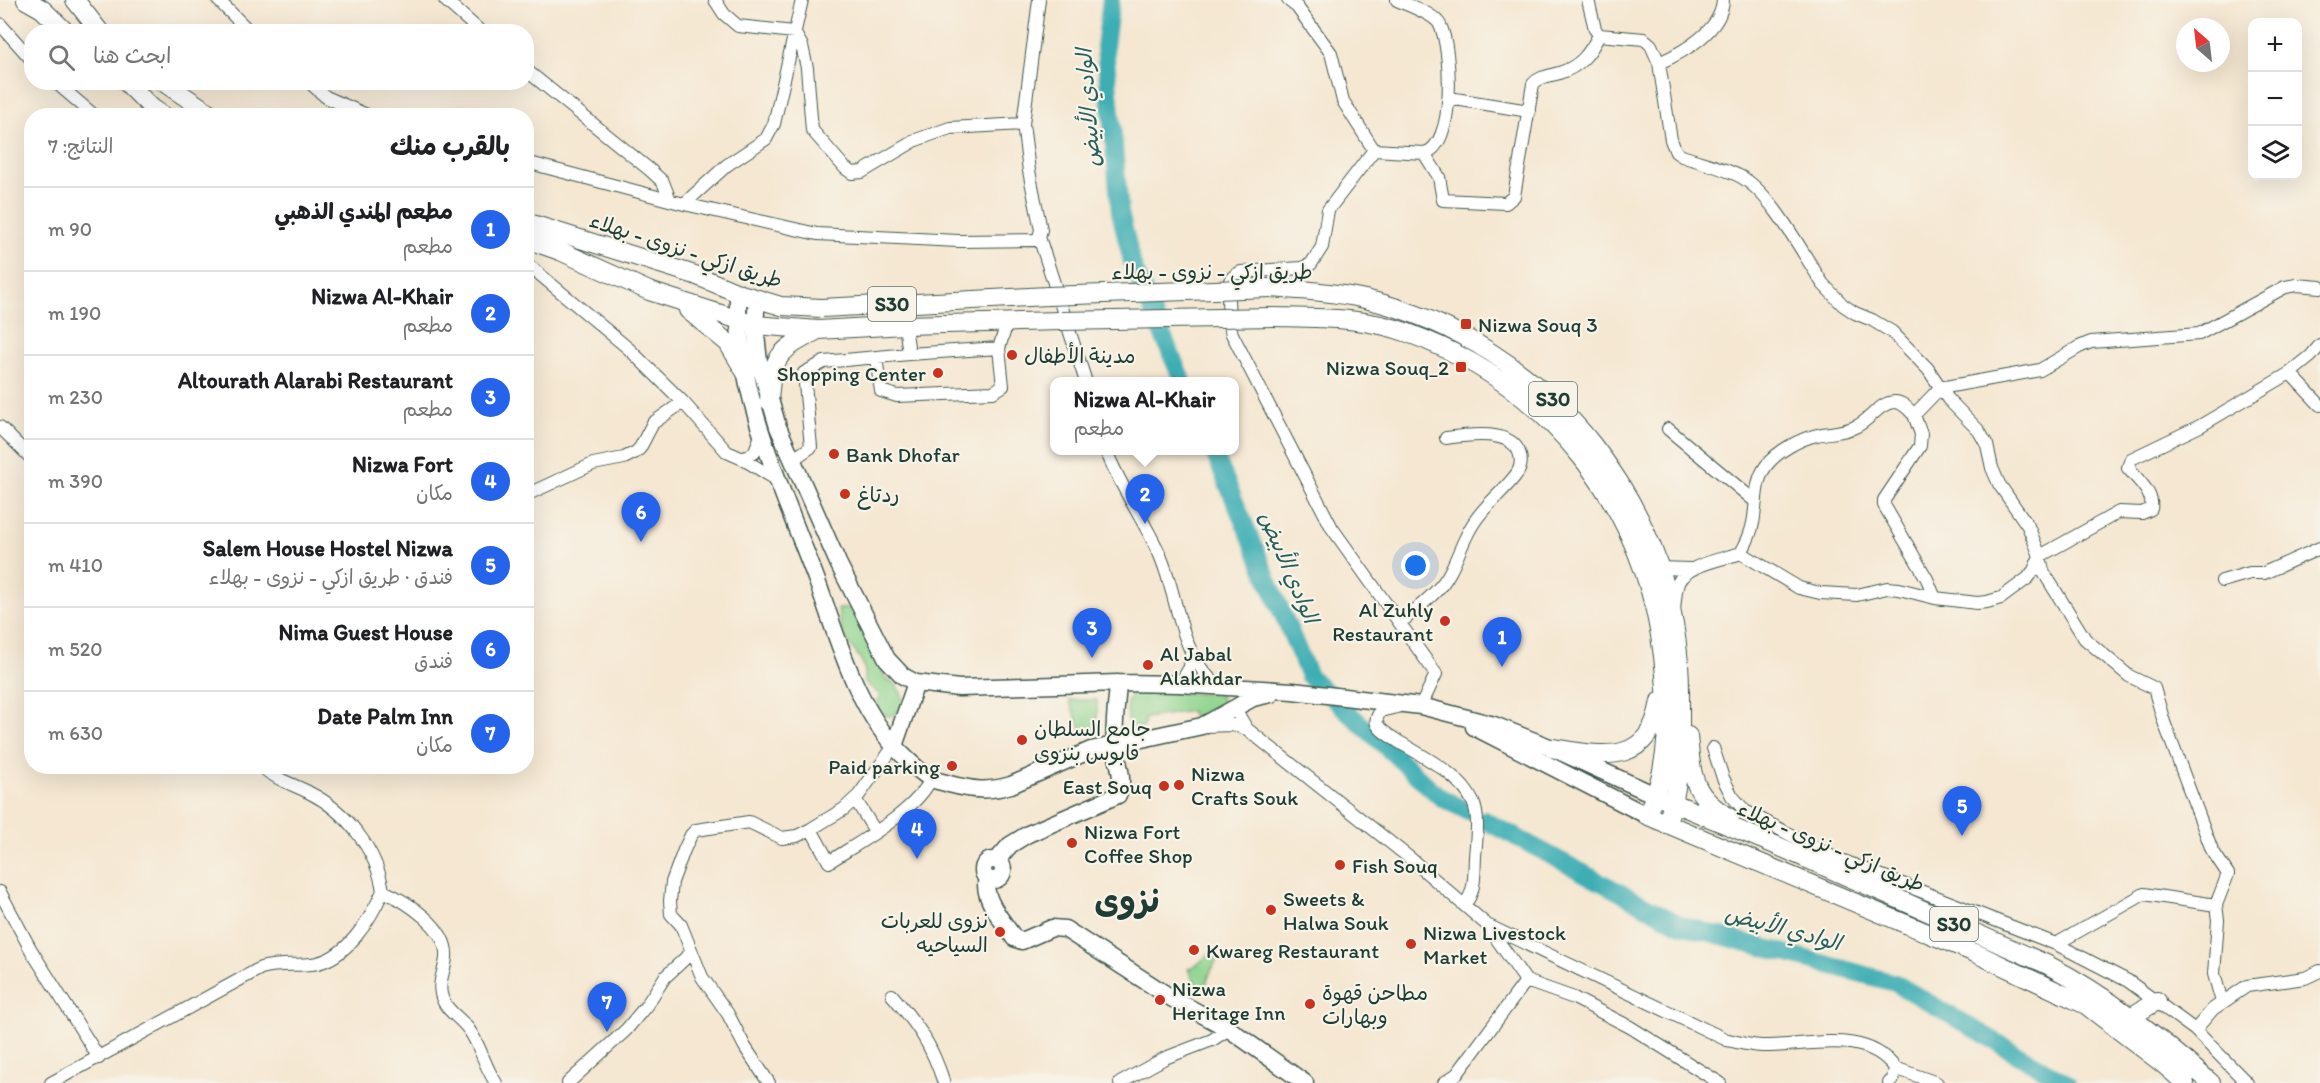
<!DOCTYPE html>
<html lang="ar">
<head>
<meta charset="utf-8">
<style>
  :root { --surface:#fff; --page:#f2f2f2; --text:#202124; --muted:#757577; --line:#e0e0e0; --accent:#2563eb }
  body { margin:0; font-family:Itim,"Playpen Sans Arabic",sans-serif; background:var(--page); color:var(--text); direction:rtl }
  .controls { position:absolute; right:18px; top:18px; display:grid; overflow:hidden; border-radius:12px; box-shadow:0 6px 24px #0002 }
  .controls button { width:54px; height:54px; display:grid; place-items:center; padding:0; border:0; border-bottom:2px solid var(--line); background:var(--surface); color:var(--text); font:30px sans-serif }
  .compass { position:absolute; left:2176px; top:18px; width:54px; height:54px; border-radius:50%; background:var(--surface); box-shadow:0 6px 24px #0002; rotate:332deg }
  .you { position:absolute; left:1416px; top:566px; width:21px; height:21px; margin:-15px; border:4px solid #fff; border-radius:50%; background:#1a73e8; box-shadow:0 0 0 9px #1a73e833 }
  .badge { display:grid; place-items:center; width:39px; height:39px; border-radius:50%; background:var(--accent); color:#fff; font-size:20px; font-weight:700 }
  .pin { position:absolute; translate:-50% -50px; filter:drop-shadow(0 2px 3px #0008) }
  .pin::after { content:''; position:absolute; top:32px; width:21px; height:18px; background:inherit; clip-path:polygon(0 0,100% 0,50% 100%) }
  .popup { position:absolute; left:1050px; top:377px; width:189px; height:78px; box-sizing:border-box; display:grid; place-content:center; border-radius:12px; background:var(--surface); filter:drop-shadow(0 2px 4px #0005); font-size:20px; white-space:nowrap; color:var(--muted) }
  .popup b { font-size:22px; color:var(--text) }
  .popup::after { content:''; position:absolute; left:50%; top:100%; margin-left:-12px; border:12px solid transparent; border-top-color:var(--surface) }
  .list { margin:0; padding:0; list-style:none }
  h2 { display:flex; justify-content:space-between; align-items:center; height:78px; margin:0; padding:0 24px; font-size:26px }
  h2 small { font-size:20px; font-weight:400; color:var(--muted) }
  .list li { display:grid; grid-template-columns:39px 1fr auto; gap:18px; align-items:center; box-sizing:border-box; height:84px; padding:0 24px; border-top:2px solid var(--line) }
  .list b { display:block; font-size:22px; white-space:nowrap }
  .list p { margin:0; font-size:20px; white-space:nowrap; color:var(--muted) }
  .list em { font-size:20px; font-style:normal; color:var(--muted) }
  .icon { flex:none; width:33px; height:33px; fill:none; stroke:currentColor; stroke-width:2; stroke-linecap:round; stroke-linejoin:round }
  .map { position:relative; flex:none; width:2320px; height:1083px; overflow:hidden; direction:ltr }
  .search { position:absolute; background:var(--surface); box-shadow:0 6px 24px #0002; left:24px; top:24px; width:510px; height:66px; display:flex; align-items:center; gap:15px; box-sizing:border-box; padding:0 21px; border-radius:24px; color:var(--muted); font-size:22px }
  .panel { position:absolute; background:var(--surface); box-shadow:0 6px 24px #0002; left:24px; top:108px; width:510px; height:666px; border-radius:24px; direction:rtl }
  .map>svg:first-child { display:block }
  .green { fill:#8ed38d; stroke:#568860; stroke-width:1.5 }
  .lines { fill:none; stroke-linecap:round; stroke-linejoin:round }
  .river { stroke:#3caeb4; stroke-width:18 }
  .street-casing { stroke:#3f564c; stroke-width:14 }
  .secondary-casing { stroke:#3f564c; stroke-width:19 }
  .primary-casing { stroke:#3f564c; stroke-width:20 }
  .street { stroke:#fff; stroke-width:12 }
  .secondary { stroke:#fff; stroke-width:16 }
  .primary { stroke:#fff; stroke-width:18 }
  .primary-bridge-casing { stroke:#3f564c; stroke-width:20; stroke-linecap:butt }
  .primary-bridge { stroke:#fff; stroke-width:18 }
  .poi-dot { fill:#c8321e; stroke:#f7f3e8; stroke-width:2 }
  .labels { text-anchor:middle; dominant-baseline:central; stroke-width:4.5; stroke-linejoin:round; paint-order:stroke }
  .shield { fill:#f7f3e8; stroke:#60746a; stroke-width:1.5 }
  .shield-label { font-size:20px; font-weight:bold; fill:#1f3d34 }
  .street-label { font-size:21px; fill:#1f3d34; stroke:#f7f3e8 }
  .poi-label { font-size:21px; fill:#1f3d34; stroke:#f7f3e8; text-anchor:start }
  .water-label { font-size:22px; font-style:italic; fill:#285f5a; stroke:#f7f3e8 }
  .town-label { font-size:33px; font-weight:bold; fill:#1f3d34; stroke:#f7f3e8 }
</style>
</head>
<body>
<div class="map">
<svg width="2320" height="1083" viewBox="0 0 2320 1083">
  <rect width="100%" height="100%" fill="#f7f3e8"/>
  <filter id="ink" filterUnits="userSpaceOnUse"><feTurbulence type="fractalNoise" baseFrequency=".0167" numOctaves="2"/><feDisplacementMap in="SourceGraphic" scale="12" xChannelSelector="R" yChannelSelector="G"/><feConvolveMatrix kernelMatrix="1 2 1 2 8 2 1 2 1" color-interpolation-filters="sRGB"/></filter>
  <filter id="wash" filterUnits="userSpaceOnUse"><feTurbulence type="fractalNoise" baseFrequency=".008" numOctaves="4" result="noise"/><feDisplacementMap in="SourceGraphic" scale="24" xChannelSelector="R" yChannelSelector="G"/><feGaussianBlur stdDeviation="1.35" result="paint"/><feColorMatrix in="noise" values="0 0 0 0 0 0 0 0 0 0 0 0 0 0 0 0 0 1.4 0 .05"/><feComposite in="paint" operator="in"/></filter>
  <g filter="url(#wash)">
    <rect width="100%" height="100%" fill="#f5e7d1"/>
    <path class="green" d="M851 608 857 610 882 662 884 675 888 681 895 683 902 695 903 705C895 717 888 720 878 709L879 694 865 682C867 656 853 654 843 634 840 626 839 617 838 609Z
      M1142 690 1220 695 1224 706 1212 717 1193 719 1191 711 1145 718 1144 727 1134 728 1128 722 1127 703 1131 694Z
      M1069 700H1097V731H1082Z
      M1212 951 1216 956V962C1208 972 1208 984 1201 994L1188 969 1198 964Z"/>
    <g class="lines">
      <path class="river" d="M1111 0 1105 47 1120 212 1133 266 1183 382
        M1213 450 1309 676 1440 797 1467 811
        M1484 820 1681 925 1895 983 2067 1083"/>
    </g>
  </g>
  <g filter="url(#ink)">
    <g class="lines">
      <defs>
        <path id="street" d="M218 0 250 32
          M445 0 481 32
          M715 0 724 14 738 26 794 32 802 46 807 68 812 130 845 168 852 173 862 172 916 140 950 128 1023 124
          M1288 0 1297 7 1331 53 1343 101 1374 150
          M1397 0C1409 6 1435 14 1440 25 1452 49 1456 147 1424 153L1374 150 1328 210 1322 247 1311 264 1302 268 1241 272C1237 274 1232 276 1230 281 1226 289 1229 325 1232 334L1332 528 1436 674 1421 706H1414
          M1588 0 1595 29 1599 35 1644 39 1651 45 1659 63 1671 140 1676 152 1682 156C1702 163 1726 168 1743 178 1774 197 1802 253 1823 284L1843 305 1855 313 1872 320 1892 332 1928 369 1948 399 1979 431 1987 445 1992 468 1999 484 2028 526 2040 556 2043 571 2085 639 2129 676 2154 688 2164 722 2212 850 2228 874 2216 905 2218 920 2214 974 2222 1002
          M0 24 32 60
          M1659 63C1684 52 1722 30 1723 0
          M526 70 650 170 663 182 670 200
          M55 82 95 116
          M309 82 326 97 369 116
          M1449 98 1529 111
          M1424 153 1439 177 1443 200 1506 203 1514 196 1533 84C1540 76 1550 76 1559 73 1580 67 1590 53 1599 35
          M526 162 684 204 817 234 958 241 1035 240 1039 237 1041 230 1029 171 1023 124 1039 0
          M684 204 727 165 766 139 774 124 802 0
          M1039 237 1086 382
          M526 263 629 349 683 402 727 452 743 459 777 480
          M905 325 909 354 999 348 1007 323
          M876 358 881 391 897 396 993 392 1003 386 999 348
          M2290 373 2320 405
          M1914 415 1921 434 1920 446 1884 500V505L1927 579 1935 598
          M0 427 32 459
          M1668 429 1756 502
          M1106 450C1120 487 1143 518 1159 553 1179 597 1178 655 1218 686
          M743 459 754 453 761 436
          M792 460 811 447 804 373 824 362 909 354
          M32 474V488
          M526 495 593 464 624 458 636 452 640 448 653 423 683 402
          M1741 553 1799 588 1820 593 1857 595 1887 588 1899 589 1935 598 1977 603 1987 602 2001 598 2028 578 2034 570 2040 556 2119 512 2142 513 2151 509C2154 493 2137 479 2128 468L2131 459 2200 426 2290 373 2311 356 2320 345
          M1659 568 1690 569
          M2222 581 2250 573H2264L2320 548
          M1674 611C1675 602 1675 592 1678 583 1685 565 1723 559 1741 553 1746 544 1751 534 1753 523 1757 505 1754 482 1766 466 1777 451 1800 439 1817 435 1831 432 1844 433 1857 426 1870 420 1880 402 1895 402 1903 402 1909 410 1914 415L1940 388 2040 370 2079 347 2091 342 2199 334 2285 287 2297 285 2320 287
          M1400 623C1413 612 1427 601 1438 589 1456 570 1460 542 1475 521 1486 504 1503 492 1515 476 1520 470 1522 463 1520 455 1513 428 1467 435 1446 438
          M1180 684 1190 667 1191 654
          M1397 707 1380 711C1378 716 1375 720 1377 724 1381 732 1392 737 1399 742 1424 757 1460 774 1473 802 1480 817 1476 841 1475 857 1474 874 1476 892 1464 905
          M1235 709 1247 729 1411 859 1487 925 1526 981 1574 998 1630 1027 1720 1083
          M1204 726 1233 725 1247 729
          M1713 748 1723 778 1732 796 1745 811 1831 856 2056 944 2128 981 2195 1030 2247 1083
          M855 799 875 831
          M811 829 829 862C861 841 915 812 931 779
          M383 891C406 901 449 928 446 958 445 970 438 981 441 994 444 1010 460 1017 469 1030 481 1046 484 1066 496 1083
          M0 892 31 950 99 1058
          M1489 926 1727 1040C1738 1042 1751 1046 1763 1046 1807 1047 1865 1027 1895 1068L1893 1079 1889 1083
          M2056 944 2144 894 2216 905
          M892 995C919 1027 931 1043 944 1083
          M2195 1030 2213 1009 2247 986 2305 978 2320 971
          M1895 1068 1937 1083
          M51 1083 261 968C278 963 294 966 312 964 346 960 370 920 383 891 377 850 346 811 310 793 293 784 276 780 261 766
          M568 1083 626 1030 646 1006 665 977 692 952
          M769 1083 745 1047 728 1014 702 977 681 925 671 914 670 901 672 882 684 850 691 835 696 830 749 822 782 838 797 836 811 829 844 809 859 795 894 746
          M1120 1083 1165 1058 1212 1040 1229 1029
          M1444 1083 1457 1074 1526 981"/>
        <path id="secondary" d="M738 293C736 395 782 488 817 581 837 636 854 701 894 746 902 755 921 773 931 779 936 781 944 782 949 784 972 790 988 792 1011 785L1091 750 1202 726 1253 698 1271 694
          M757 299 755 325 759 362 778 427 839 565 887 659 903 676 916 683 959 688 1118 683 1180 684 1293 691 1421 706 1494 725 1552 748 1657 796
          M1474 727 1646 815
          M894 746 916 683
          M983 870a10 10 0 1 1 20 0a10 10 0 1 1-20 0Z
          M997 860 1010 845 1028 834 1118 795C1126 778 1116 761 1115 744 1113 724 1117 703 1118 683
          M987 878C981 898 1004 922 1014 938L1022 941 1052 928 1065 929 1173 999 1229 1029 1305 1083"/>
        <path id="primary" d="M26 0 42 9 66 32
          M75 0 100 32
          M126 82 152 108 164 116
          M163 82 214 116
          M526 222 695 275 738 293 781 306 822 308 1048 296
          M526 239 560 251 649 291 755 325 818 330 905 325 1061 321
          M1270 288C1302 290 1334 292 1365 299 1548 342 1683 510 1680 699 1680 740 1682 786 1666 824
          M688 310 728 343 746 373
          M1273 317C1318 318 1365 317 1408 333 1550 385 1645 506 1663 656 1669 708 1672 768 1646 815L1975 953 2086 1005 2162 1063 2185 1083
          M769 401C772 355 779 351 818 330
          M1688 736C1692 777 1692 796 1730 818
          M1552 748C1603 756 1649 767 1660 701
          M1664 799 1780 847 2046 964C2107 995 2159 1037 2211 1083
          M2132 1016 2157 1001"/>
      </defs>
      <use href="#street" class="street-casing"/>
      <use href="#secondary" class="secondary-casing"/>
      <use href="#primary" class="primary-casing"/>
      <use href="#street" class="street"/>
      <use href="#secondary" class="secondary"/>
      <use href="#primary" class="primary"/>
      <defs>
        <path id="primary-bridge" d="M1048 296 1270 288
          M1061 321 1273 317"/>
      </defs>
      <use href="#primary-bridge" class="primary-bridge-casing"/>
      <use href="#primary-bridge" class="primary-bridge"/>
    </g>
  </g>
  <g class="poi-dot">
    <rect x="1460" y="318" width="12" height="12" rx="3"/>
    <circle cx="1012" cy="355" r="6"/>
    <rect x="1455" y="361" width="12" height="12" rx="3"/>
    <circle cx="938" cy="373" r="6"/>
    <circle cx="834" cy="454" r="6"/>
    <circle cx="845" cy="494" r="6"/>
    <circle cx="1445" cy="621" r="6"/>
    <circle cx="1148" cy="665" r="6"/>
    <circle cx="1022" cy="740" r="6"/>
    <circle cx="952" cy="766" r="6"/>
    <circle cx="1179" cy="785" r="6"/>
    <circle cx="1164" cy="786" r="6"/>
    <circle cx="1072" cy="843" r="6"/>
    <circle cx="1340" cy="865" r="6"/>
    <circle cx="1271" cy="910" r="6"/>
    <circle cx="1000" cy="932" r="6"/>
    <circle cx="1411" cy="944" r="6"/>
    <circle cx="1194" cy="950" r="6"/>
    <circle cx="1160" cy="1000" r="6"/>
    <circle cx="1310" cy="1004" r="6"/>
  </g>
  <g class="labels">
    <g class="shield">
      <rect x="868" y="287" width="48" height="34" rx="4.5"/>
      <rect x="1529" y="382" width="48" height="34" rx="4.5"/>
      <rect x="1930" y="907" width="48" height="34" rx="4.5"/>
    </g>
    <g class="shield-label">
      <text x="892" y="304">S30</text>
      <text x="1553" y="399">S30</text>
      <text x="1954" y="924">S30</text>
    </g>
    <g class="street-label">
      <text transform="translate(686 250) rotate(18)">طريق ازكي - نزوى - بهلاء</text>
      <text x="1212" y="271">طريق ازكي - نزوى - بهلاء</text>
      <text transform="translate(1831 846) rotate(23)">طريق ازكي - نزوى - بهلاء</text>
    </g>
    <g class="poi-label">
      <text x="1478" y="324">Nizwa Souq 3</text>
      <text x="1024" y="355">مدينة الأطفال</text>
      <text x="1449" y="367" text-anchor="end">Nizwa Souq_2</text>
      <text x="926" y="373" text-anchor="end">Shopping Center</text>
      <text x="846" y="454">Bank Dhofar</text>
      <text x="857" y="494">ردتاغ</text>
      <text x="1433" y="609" text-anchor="end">Al Zuhly<tspan x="1433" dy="24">Restaurant</tspan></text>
      <text x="1160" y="653">Al Jabal<tspan x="1160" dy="24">Alakhdar</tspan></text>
      <text x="1034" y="728">جامع السلطان<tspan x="1034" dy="24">قابوس بنزوى</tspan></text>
      <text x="940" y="766" text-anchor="end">Paid parking</text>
      <text x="1191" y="773">Nizwa<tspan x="1191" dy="24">Crafts Souk</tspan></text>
      <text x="1152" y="786" text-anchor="end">East Souq</text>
      <text x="1084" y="831">Nizwa Fort<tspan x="1084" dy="24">Coffee Shop</tspan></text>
      <text x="1352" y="865">Fish Souq</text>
      <text x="1283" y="898">Sweets &amp;<tspan x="1283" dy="24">Halwa Souk</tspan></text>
      <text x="988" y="920" text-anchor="end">نزوى للعربات<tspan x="988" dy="24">السياحيه</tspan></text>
      <text x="1423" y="932">Nizwa Livestock<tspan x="1423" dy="24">Market</tspan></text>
      <text x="1206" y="950">Kwareg Restaurant</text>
      <text x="1172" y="988">Nizwa<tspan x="1172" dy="24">Heritage Inn</tspan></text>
      <text x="1322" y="992">مطاحن قهوة<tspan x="1322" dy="24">وبهارات</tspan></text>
    </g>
    <g class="water-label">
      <text transform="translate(1088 108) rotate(-94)">الوادي الأبيض</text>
      <text transform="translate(1289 567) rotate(67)">الوادي الأبيض</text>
      <text transform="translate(1783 928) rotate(15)">الوادي الأبيض</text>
    </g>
    <g class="town-label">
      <text x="1127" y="900">نزوى</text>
    </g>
  </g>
</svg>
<div class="controls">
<button>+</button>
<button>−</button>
<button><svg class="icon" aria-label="layers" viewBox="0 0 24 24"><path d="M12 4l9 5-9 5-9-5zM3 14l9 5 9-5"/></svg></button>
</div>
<svg class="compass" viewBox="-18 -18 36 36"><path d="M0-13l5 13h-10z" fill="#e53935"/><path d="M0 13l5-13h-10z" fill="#757577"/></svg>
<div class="you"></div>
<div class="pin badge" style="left:1502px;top:667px">1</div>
<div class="pin badge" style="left:1145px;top:524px">2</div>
<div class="popup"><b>Nizwa Al-Khair</b>مطعم</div>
<div class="pin badge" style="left:1092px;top:658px">3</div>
<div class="pin badge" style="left:917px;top:859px">4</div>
<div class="pin badge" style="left:1962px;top:836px">5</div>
<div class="pin badge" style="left:641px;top:542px">6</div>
<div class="pin badge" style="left:607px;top:1032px">7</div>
<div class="search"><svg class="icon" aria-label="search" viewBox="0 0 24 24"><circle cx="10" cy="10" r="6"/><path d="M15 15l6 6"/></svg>ابحث هنا</div>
<section class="panel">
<h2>بالقرب منك<small>النتائج: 7</small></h2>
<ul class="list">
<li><span class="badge">1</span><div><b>مطعم المندي الذهبي</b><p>مطعم</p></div><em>90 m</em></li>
<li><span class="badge">2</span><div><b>Nizwa Al-Khair</b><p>مطعم</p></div><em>190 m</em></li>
<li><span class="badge">3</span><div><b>Altourath Alarabi Restaurant</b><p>مطعم</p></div><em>230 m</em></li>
<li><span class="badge">4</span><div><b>Nizwa Fort</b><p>مكان</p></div><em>390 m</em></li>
<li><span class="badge">5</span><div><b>Salem House Hostel Nizwa</b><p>فندق · طريق ازكي - نزوى - بهلاء</p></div><em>410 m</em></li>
<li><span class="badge">6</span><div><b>Nima Guest House</b><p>فندق</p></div><em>520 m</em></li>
<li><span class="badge">7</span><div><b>Date Palm Inn</b><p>مكان</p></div><em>630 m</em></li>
</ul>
</section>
</div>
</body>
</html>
